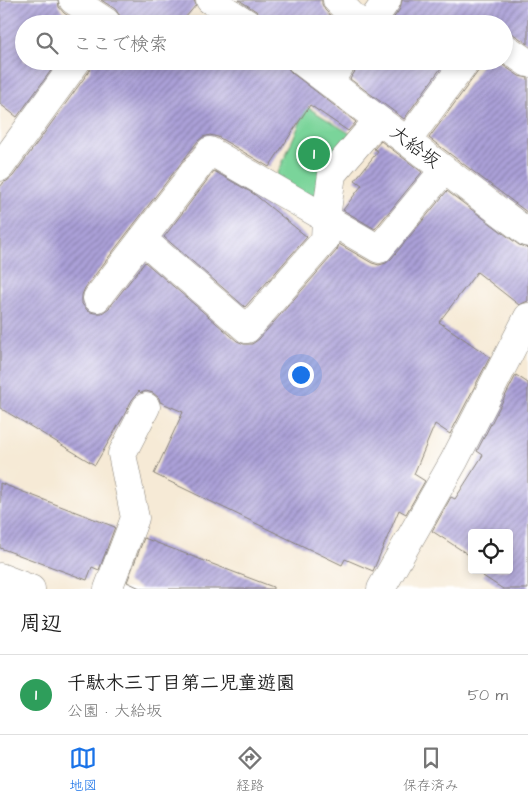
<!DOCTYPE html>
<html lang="ja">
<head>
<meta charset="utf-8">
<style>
  :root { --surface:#fff; --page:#f2f2f2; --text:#222; --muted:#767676; --line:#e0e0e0; --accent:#1a73e8 }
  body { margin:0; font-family:"Architects Daughter","Klee One",sans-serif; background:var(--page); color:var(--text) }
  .controls { position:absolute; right:15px; bottom:15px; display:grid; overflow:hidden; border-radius:5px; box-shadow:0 2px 8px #0003 }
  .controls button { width:45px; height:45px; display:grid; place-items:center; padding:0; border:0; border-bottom:1px solid var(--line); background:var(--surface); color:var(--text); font:25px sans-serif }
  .you { position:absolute; left:300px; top:374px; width:18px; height:18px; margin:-12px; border:4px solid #fff; border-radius:50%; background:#1a73e8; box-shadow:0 0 0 8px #1a73e833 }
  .badge { display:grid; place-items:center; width:32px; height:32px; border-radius:50%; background:var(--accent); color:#fff; font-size:16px; font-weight:700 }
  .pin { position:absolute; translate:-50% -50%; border:2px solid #fff; box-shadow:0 1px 5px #0006 }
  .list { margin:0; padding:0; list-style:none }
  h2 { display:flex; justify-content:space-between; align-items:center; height:65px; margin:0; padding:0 20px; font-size:21px }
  h2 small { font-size:16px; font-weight:400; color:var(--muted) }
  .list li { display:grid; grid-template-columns:32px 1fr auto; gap:15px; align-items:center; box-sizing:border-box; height:80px; padding:0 20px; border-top:1px solid var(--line) }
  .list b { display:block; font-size:19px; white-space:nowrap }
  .list p { margin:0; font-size:16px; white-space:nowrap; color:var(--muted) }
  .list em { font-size:16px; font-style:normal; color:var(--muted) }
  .icon { flex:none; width:28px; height:28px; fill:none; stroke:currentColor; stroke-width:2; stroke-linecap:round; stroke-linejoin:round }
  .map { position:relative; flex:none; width:528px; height:589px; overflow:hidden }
  .search { position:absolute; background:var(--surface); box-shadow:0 2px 8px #0003; left:15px; right:15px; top:15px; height:55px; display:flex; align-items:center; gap:12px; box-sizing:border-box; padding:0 18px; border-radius:28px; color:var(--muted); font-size:19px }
  .sheet { height:145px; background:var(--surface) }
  nav { display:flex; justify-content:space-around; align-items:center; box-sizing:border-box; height:70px; border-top:1px solid var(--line); background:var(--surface); font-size:14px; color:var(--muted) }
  nav a { display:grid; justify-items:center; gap:2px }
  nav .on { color:var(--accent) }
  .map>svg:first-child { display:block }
  .park { fill:#7ad49a; stroke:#4b785b }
  .building { fill:url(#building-hatch) }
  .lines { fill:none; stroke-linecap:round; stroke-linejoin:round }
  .minor-casing { stroke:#898379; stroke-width:29 }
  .minor { stroke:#fff; stroke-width:28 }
  .labels { text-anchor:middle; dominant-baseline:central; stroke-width:5; stroke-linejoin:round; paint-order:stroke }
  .street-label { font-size:19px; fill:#1c1c1c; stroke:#fff }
</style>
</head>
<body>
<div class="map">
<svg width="528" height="589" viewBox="0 0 528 589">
  <defs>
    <pattern id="building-hatch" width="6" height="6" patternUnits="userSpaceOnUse" patternTransform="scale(1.25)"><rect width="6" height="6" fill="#aba0d8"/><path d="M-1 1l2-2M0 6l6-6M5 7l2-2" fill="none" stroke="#8a82ae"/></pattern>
  </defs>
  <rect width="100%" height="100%" fill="#fff"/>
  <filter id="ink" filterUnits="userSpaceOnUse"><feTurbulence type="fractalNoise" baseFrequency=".02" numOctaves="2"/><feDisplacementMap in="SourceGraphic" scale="10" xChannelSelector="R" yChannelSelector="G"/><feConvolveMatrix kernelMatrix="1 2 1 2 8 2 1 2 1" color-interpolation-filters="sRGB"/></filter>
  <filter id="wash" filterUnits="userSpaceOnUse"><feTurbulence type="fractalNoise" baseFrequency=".0096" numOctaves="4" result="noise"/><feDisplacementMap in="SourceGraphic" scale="20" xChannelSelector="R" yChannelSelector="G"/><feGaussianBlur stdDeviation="1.12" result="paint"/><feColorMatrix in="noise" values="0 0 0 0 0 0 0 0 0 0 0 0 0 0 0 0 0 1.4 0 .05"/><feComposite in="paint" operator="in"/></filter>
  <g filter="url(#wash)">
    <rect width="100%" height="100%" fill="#f6ead6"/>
    <path class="park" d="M307 107 357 138 324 211 274 182Z"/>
    <g id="blocks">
      <path class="building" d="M0 0H58L59 7 64 13 80 24H24V61H58L17 117 0 104Z
        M101 0H194L196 5 180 24H121L120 16 115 9Z
        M239 0H322V4L325 10 338 24H271L262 18 256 11Z
        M402 0H528V44L513 34 504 31V24H389L400 9Z
        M92 61H286L287 67 292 73 356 122 348 131 310 105 269 167 218 137 210 135 203 137 198 141 85 288 82 295V304L88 311 94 313H102L109 308 145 262 237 341 244 344H252L259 339 337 250 339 244 372 263 379 265 386 263 391 259 447 191 519 245 528 248V301L519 305 477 272 439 322 490 357 450 434 435 424 414 474 425 481 406 514 399 510 373 571 345 559 342 565 154 474 183 412 160 402 159 398 153 393 146 391 141 393 139 391 132 400 122 419 95 465 0 408V187L4 182 7 181 13 176 90 70Z
        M446 61 404 119 350 79 356 70 359 61Z
        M481 61H497L519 76 528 78V213L429 138 479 70Z
        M381 141 422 172 375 229 343 210 362 185 355 180 378 151 374 149Z
        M214 171 254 194 307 237 245 307 164 237Z
        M516 375 528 383V589H503L483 576 486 570H509V533H472V557L432 531 451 497 455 499 483 455 477 451Z
        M0 483 115 527 99 570 92 567 87 580 0 548Z
        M144 538 273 587V589H142L127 582Z"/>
    </g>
  </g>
  <g filter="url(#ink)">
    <use href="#blocks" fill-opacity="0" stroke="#898379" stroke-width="1"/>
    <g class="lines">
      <defs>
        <path id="minor" d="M73 0 106 22 104 24
          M210 0 248 24
          M337 0 360 24
          M370 24 387 0
          M504 47 528 63
          M301 61 528 233
          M329 82 343 61
          M407 141 466 61
          M0 167 77 61
          M142 239 247 329 325 240 326 218 332 174 378 120
          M97 298 210 151 379 249 444 170
          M0 577 31 589
          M108 589 135 518 122 454 146 407
          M381 589 454 461 528 317"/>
      </defs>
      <use href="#minor" class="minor-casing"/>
      <use href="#minor" class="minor"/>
    </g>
  </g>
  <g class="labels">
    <g class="street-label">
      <text transform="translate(415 147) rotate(37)">大給坂</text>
    </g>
  </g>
</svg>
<div class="controls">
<button><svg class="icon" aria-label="locate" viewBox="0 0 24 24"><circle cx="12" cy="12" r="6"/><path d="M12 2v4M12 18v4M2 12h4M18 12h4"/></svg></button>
</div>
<div class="you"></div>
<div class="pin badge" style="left:314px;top:154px;background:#2e9e5b">1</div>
<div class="search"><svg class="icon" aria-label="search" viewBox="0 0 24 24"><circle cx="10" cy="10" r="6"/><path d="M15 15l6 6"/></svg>ここで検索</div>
</div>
<section class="sheet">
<h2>周辺<small></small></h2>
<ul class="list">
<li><span class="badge" style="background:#2e9e5b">1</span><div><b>千駄木三丁目第二児童遊園</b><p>公園 · 大給坂</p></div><em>50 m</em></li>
</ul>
</section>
<nav>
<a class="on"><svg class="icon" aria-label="map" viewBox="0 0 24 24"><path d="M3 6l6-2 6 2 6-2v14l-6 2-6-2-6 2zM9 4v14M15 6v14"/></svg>地図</a>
<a><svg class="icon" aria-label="directions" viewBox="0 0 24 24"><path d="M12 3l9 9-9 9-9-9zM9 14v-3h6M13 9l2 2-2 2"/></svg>経路</a>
<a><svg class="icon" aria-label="saved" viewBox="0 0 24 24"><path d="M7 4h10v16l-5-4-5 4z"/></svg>保存済み</a>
</nav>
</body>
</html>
